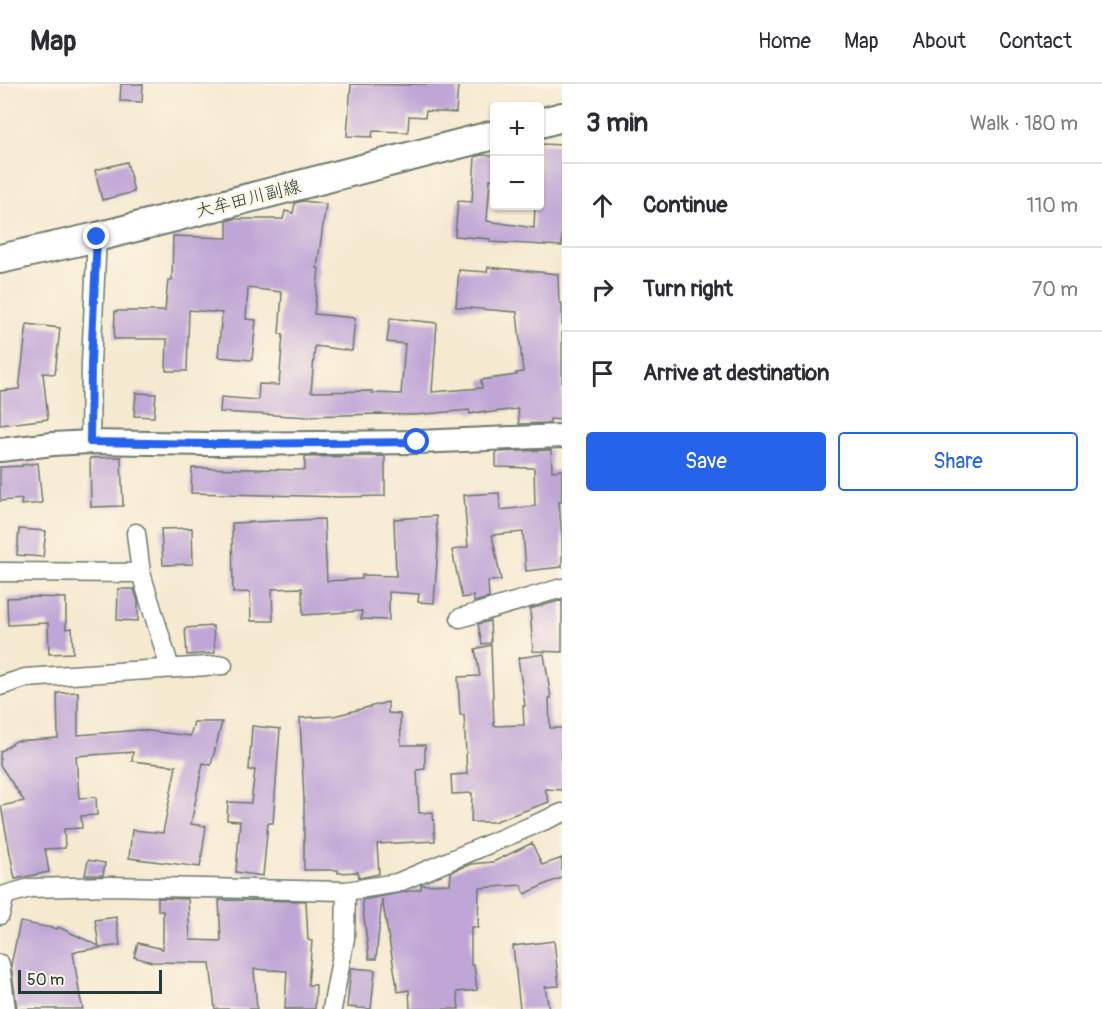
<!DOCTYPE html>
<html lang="en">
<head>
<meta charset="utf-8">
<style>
  :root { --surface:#fff; --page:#f7f7f7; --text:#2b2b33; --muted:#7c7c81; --line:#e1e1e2; --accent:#2563eb }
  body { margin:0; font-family:Pangolin,"Klee One",sans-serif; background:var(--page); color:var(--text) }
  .controls { position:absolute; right:18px; top:18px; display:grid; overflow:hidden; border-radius:6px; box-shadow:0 2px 4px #0004 }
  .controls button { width:54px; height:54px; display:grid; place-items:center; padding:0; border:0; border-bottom:2px solid var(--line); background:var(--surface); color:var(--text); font:30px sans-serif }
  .scale { position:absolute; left:18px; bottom:15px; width:144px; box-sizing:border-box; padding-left:6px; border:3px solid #1f3d34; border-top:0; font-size:16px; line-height:21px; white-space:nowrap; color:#1f3d34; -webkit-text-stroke:4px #fcf5e5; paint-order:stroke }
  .stop { position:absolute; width:18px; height:18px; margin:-14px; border:4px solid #2563eb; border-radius:50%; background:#fff }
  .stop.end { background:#2563eb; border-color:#fff; box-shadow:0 2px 6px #0008 }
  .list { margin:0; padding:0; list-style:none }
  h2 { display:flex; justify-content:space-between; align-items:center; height:78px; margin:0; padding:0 24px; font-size:26px }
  h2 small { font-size:20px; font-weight:400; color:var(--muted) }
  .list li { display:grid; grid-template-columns:39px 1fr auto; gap:18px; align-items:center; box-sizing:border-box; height:84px; padding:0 24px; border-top:2px solid var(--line) }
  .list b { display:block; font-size:22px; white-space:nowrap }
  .list em { font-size:20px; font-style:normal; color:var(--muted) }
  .actions { display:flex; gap:12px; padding:18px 24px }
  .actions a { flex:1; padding:14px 0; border:2px solid var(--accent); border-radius:6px; text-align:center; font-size:21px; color:var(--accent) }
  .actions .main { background:var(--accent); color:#fff }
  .icon { flex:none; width:33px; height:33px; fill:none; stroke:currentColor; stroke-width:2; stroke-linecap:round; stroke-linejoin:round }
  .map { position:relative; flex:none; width:562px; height:925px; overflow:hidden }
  header { display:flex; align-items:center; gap:36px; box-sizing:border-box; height:84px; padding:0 30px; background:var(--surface); border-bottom:2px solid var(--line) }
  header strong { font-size:28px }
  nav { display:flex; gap:33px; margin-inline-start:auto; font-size:21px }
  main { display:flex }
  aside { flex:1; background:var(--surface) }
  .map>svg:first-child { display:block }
  .building { fill:#c0a6d6 }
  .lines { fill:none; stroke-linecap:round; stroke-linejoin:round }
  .minor-casing { stroke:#6a796b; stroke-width:21 }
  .tertiary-casing { stroke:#6a796b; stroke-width:26 }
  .primary-casing { stroke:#6a796b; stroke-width:32 }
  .minor { stroke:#fff; stroke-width:18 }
  .tertiary { stroke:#fff; stroke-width:22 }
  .primary { stroke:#fff; stroke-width:28 }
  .route { stroke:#2563eb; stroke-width:8 }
  .labels { text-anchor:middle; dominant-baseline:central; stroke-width:5; stroke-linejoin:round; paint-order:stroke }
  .street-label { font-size:18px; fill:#1f3d34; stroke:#fcf5e5 }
</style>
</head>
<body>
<header>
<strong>Map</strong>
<nav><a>Home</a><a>Map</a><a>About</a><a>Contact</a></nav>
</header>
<main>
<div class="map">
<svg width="562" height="925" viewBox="0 0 562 925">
  <rect width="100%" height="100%" fill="#fcf5e5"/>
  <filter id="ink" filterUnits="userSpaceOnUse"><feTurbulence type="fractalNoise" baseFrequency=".0167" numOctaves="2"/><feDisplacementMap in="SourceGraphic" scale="12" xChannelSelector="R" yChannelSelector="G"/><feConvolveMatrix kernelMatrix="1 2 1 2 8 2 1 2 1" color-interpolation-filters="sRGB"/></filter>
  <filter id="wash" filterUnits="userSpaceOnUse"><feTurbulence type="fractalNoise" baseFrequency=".008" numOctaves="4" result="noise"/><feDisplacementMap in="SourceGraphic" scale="24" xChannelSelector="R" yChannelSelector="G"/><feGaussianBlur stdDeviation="1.35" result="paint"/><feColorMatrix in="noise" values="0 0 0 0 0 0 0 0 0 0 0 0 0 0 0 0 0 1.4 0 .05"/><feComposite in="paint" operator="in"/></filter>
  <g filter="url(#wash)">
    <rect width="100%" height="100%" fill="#f5e9d0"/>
    <g id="blocks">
      <path class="building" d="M121 0H143L142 18 120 17Z
        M351 0 410 1V0H458L456 29 426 27 425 33 409 32 408 48 373 47 372 53 347 52Z
        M540 60 562 61V162L490 158V155L455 152 458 117 472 118 475 73 481 71 495 72V96L490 95 487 137 534 144 535 122H540Z
        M127 78 134 108 102 116 95 86Z
        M303 117 326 120 317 184 319 185 314 230 355 234 352 267 315 262 311 308 372 307V309L401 310 405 260 387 258 390 234 437 239 432 308 482 304 481 296 517 291 516 289 523 288 517 228 456 223 459 186 487 188 488 183 558 190 559 219H562V336L550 335V339L519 340 518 325 485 329V327L470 330 469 326 415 331 380 330 309 332V333L220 328 221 313 258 316 259 300 279 301 283 250H279L282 210H281V208L248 204 246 235 256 236 252 276 218 273 222 229 189 226 187 287H166L167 255H114L115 227H165L168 196H172L173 152 227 154V137L234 135H283L285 127 293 129 295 119Z
        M27 240 60 244 55 290 43 289 48 335 0 341V307L19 305Z
        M136 309 156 310 154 333 134 332Z
        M551 366 552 387 562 386V418H559L562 454V483L526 487 523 448 492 451 501 496 488 497 489 514 474 518 473 512 462 514 452 466 468 463 464 411 499 409 500 426 535 422 534 384 496 383V368Z
        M385 372V412L340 413 191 409 192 384 305 386V373Z
        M121 373 123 422 91 423 90 374Z
        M38 379 42 419 21 421 22 415 0 417V383L22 382V381Z
        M436 432 438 462 434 519 418 518 419 510 389 508V536L361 535 362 527 303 531 302 504 272 505 273 537H251L250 508 233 509 232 439 324 435 327 497 362 495V491L396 492 394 435Z
        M192 444 193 480 163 481 161 445Z
        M19 445 46 447 43 473 17 471Z
        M118 505H134L138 517V537L117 536Z
        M33 513 66 514V545L72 544 73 569 49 570 48 539 8 541 7 514Z
        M562 516V568L533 567 530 525Z
        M490 537 491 559 482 560 478 540Z
        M213 542 215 569 187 571 185 544Z
        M491 561 494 642 524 641 523 622H525L518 574 544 570 551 614H549L550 644H562V706L545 705 549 718 493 738H471L472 709 452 710 451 691 467 690 464 631H460L458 593 480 592 475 565Z
        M78 608V651L141 646 190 652 194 638H222L211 681 203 679 191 740 206 742 200 783 129 774 132 746 163 749 176 682 132 677 133 668 76 672 79 714 96 713 97 731 81 732 82 744 64 745 65 764 45 765 49 788 15 795 1 722 24 717 0 681V668L16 657 58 654 57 609Z
        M388 618V629L400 630 401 661H425V685L417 686 419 729 433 728 435 757 377 760 379 790 359 794 358 788 338 789V786H304V717L300 634 334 632Z
        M252 642 280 645 273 739H268L263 792 236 788 240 737 227 736 228 718 251 719 255 686H249Z
        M532 759 542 781 562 774V794L548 799 525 810 521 801 479 804 478 844 471 843V881H474L477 906 457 908 459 925H410L409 906 398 908 382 815 376 875H369L362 816 421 805V801L450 800 451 788 471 780 493 778Z
        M88 776 105 779 103 791H85Z
        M158 814 188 815 190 856 221 857 219 816 306 817 308 856 312 857 308 901H316L315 925H285L287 887 254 885 257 925H215L210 879 152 878 134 873 138 859 163 865V827H158Z
        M116 833 120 861 73 868 80 913 83 925H17L11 881 20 838 57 845 58 843 99 862 95 836Z
        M554 857 559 902 545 903 549 925H520L513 862Z
        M351 884 375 886 371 925 347 923Z"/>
    </g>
  </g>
  <g filter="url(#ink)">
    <use href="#blocks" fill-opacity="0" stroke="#6a796b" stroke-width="1.5"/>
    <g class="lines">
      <defs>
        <path id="minor" d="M90 358 91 279 97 153
          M136 449 141 489 170 584
          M0 488 141 489
          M460 534 562 504
          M0 602 25 594 223 581
          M5 811 30 804 110 802 346 807 397 799 562 729
          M0 831 5 811
          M0 880 6 925
          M332 925 345 854 346 807"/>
        <path id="tertiary" d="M0 366 53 360 90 358 208 360 417 358 562 352"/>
        <path id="primary" d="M540 39 562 33
          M0 175 97 153 494 51"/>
      </defs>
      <use href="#minor" class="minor-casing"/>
      <use href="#tertiary" class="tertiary-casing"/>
      <use href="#primary" class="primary-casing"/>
      <use href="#minor" class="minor"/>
      <use href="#tertiary" class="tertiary"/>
      <use href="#primary" class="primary"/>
    </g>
  </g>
  <g class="lines" filter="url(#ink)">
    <path class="route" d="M97 153 91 279 90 358 208 360 417 358"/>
  </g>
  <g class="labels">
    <g class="street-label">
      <text transform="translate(248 115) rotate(-14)">大牟田川副線</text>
    </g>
  </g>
</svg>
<div class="controls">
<button>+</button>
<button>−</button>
</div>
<div class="scale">50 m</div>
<div class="stop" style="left:417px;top:358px"></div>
<div class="stop end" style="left:97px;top:153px"></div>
</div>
<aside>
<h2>3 min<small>Walk · 180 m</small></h2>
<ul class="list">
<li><svg class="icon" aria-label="ahead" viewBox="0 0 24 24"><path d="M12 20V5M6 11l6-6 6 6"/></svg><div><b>Continue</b></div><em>110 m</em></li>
<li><svg class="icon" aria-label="right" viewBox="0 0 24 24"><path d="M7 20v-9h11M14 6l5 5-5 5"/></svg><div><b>Turn right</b></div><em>70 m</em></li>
<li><svg class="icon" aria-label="arrive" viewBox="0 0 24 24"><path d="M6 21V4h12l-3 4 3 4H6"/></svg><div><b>Arrive at destination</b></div></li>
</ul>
<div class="actions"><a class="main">Save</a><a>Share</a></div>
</aside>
</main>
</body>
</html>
